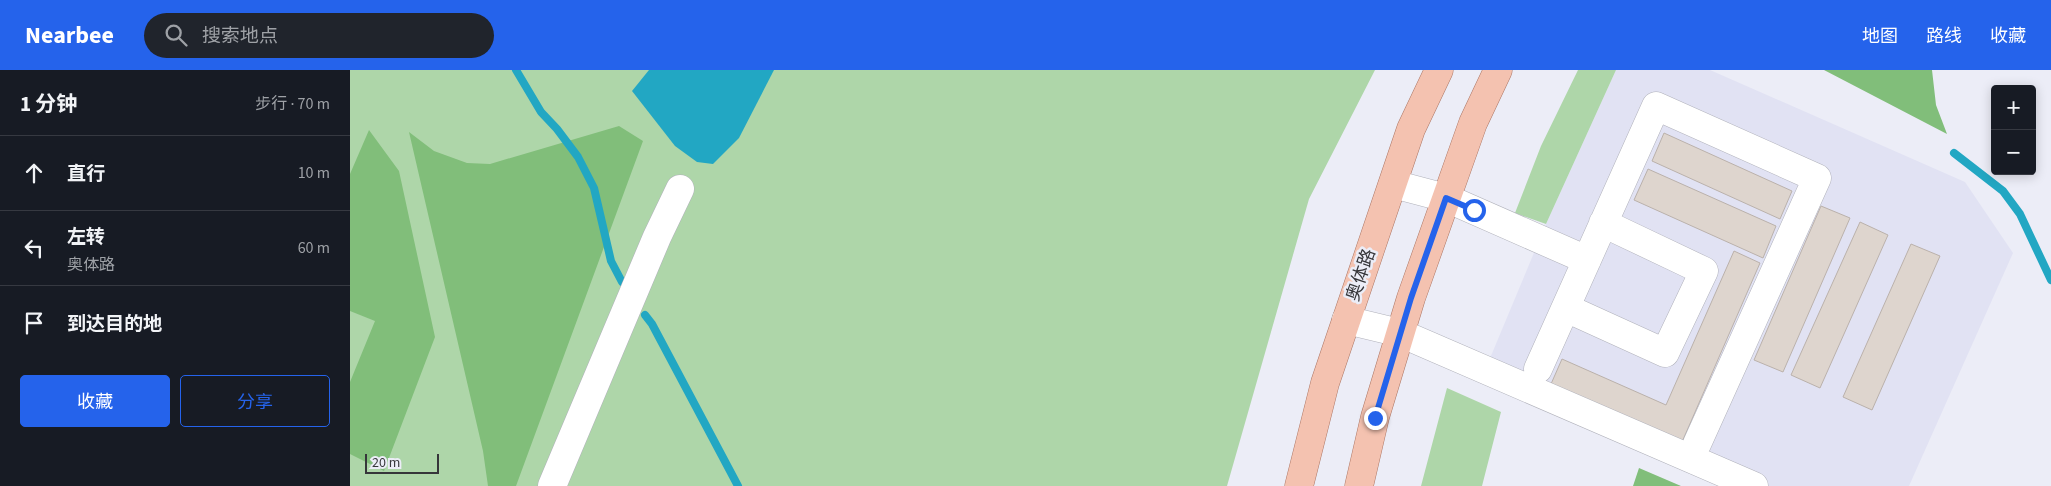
<!DOCTYPE html>
<html lang="zh">
<head>
<meta charset="utf-8">
<style>
  :root { --surface:#171b24; --page:#20242c; --text:#f1f3f6; --muted:#9ea1a6; --line:#363941; --accent:#2563eb }
  body { margin:0; font-family:"Source Sans 3","Noto Sans SC",sans-serif; background:var(--page); color:var(--text) }
  .controls { position:absolute; right:15px; top:15px; display:grid; overflow:hidden; border-radius:5px; box-shadow:0 2px 12px #0003 }
  .controls button { width:45px; height:45px; display:grid; place-items:center; padding:0; border:0; border-bottom:1px solid var(--line); background:var(--surface); color:var(--text); font:25px sans-serif }
  .scale { position:absolute; left:15px; bottom:12px; width:74px; box-sizing:border-box; padding-left:5px; border:2px solid #36363a; border-top:0; font-size:14px; line-height:18px; white-space:nowrap; color:#36363a; -webkit-text-stroke:4px #ecedf7; paint-order:stroke }
  .stop { position:absolute; width:15px; height:15px; margin:-11px; border:4px solid #2563eb; border-radius:50%; background:#fff }
  .stop.end { background:#2563eb; border-color:#fff; box-shadow:0 1px 5px #0008 }
  .list { margin:0; padding:0; list-style:none }
  h2 { display:flex; justify-content:space-between; align-items:center; height:65px; margin:0; padding:0 20px; font-size:21px }
  h2 small { font-size:16px; font-weight:400; color:var(--muted) }
  .list li { display:grid; grid-template-columns:32px 1fr auto; gap:15px; align-items:center; box-sizing:border-box; height:75px; padding:0 20px; border-top:1px solid var(--line) }
  .list b { display:block; font-size:19px; white-space:nowrap }
  .list p { margin:0; font-size:16px; white-space:nowrap; color:var(--muted) }
  .list em { font-size:16px; font-style:normal; color:var(--muted) }
  .actions { display:flex; gap:10px; padding:15px 20px }
  .actions a { flex:1; padding:11px 0; border:1px solid var(--accent); border-radius:5px; text-align:center; font-size:18px; color:var(--accent) }
  .actions .main { background:var(--accent); color:#fff }
  .icon { flex:none; width:28px; height:28px; fill:none; stroke:currentColor; stroke-width:2; stroke-linecap:round; stroke-linejoin:round }
  .map { position:relative; flex:none; width:1701px; height:416px; overflow:hidden }
  header { display:flex; align-items:center; gap:30px; box-sizing:border-box; height:70px; padding:0 25px; background:var(--accent); color:#fff }
  header strong { font-size:24px }
  nav { display:flex; gap:28px; margin-inline-start:auto; font-size:18px }
  .search { width:350px; height:45px; background:var(--page); display:flex; align-items:center; gap:12px; box-sizing:border-box; padding:0 18px; border-radius:28px; color:var(--muted); font-size:19px }
  main { display:flex }
  aside { flex:1; background:var(--surface) }
  .map>svg:first-child { display:block }
  .built { fill:#e1e2f3 }
  .green { fill:#aed6a9 }
  .forest { fill:#81be7a }
  .water { fill:#22a7c3 }
  .lines { fill:none; stroke-linecap:round; stroke-linejoin:round }
  .stream { stroke:#22a7c3; stroke-width:8 }
  .building { fill:#ded5ce; stroke:#bab1ab }
  .minor-casing { stroke:#b1b2bb; stroke-width:29 }
  .major-casing { stroke:#ac7664; stroke-width:29 }
  .minor { stroke:#fff; stroke-width:28 }
  .major { stroke:#f4c2b0; stroke-width:28 }
  .route { stroke:#2563eb; stroke-width:6 }
  .labels { text-anchor:middle; dominant-baseline:central; stroke-width:5; stroke-linejoin:round; paint-order:stroke }
  .street-label { font-size:18px; fill:#36363a; stroke:#ecedf7 }
</style>
</head>
<body>
<header>
<strong>Nearbee</strong>
<div class="search"><svg class="icon" aria-label="search" viewBox="0 0 24 24"><circle cx="10" cy="10" r="6"/><path d="M15 15l6 6"/></svg>搜索地点</div>
<nav><a>地图</a><a>路线</a><a>收藏</a></nav>
</header>
<main>
<aside>
<h2>1 分钟<small>步行 · 70 m</small></h2>
<ul class="list">
<li><svg class="icon" aria-label="ahead" viewBox="0 0 24 24"><path d="M12 20V5M6 11l6-6 6 6"/></svg><div><b>直行</b></div><em>10 m</em></li>
<li><svg class="icon" aria-label="left" viewBox="0 0 24 24"><path d="M17 20v-9H6M10 6l-5 5 5 5"/></svg><div><b>左转</b><p>奥体路</p></div><em>60 m</em></li>
<li><svg class="icon" aria-label="arrive" viewBox="0 0 24 24"><path d="M6 21V4h12l-3 4 3 4H6"/></svg><div><b>到达目的地</b></div></li>
</ul>
<div class="actions"><a class="main">收藏</a><a>分享</a></div>
</aside>
<div class="map">
<svg width="1701" height="416" viewBox="0 0 1701 416">
  <rect width="100%" height="100%" fill="#ecedf7"/>
  <path class="built" d="M1266 0H1360L1615 112 1663 183 1559 416H1417L1138 293 1196 154Z"/>
  <path class="green" d="M0 0H1025L959 129 877 416H0Z
    M1228 0H1266L1196 154 1165 143 1191 76Z
    M1097 318 1151 342 1132 416H1071Z"/>
  <path class="forest" d="M1474 0H1582L1586 35 1597 64Z
    M269 56 293 71 166 416H138L133 381 59 62 84 81 117 93 140 94Z
    M19 60 49 101 85 267 34 401 0 384V312L25 251 0 241V104Z
    M1289 398 1331 416H1283Z"/>
  <path class="water" d="M299 0H424L389 68 363 94 347 92 325 76 282 21Z"/>
  <g class="lines">
    <path class="stream" d="M166 0 191 42 207 59 228 87 244 118 261 191 272 212
      M1604 83 1653 121 1670 144 1701 210
      M295 245 302 254 388 416"/>
  </g>
  <path class="building" d="M1314 63 1442 121 1430 149 1302 91Z
    M1298 99 1426 156 1413 188 1284 130Z
    M1471 136 1500 148 1433 302 1404 290Z
    M1510 152 1538 165 1470 318 1441 305Z
    M1561 174 1590 186 1522 340 1493 327Z
    M1384 181 1410 193 1332 372 1201 314 1212 289 1316 335Z"/>
  <g class="lines">
    <defs>
      <path id="minor" d="M1043 114 1096 128 1237 190
        M1216 238 1315 283 1354 201 1253 153
        M996 250 1050 263 1404 416
        M1188 299 1306 36 1467 108 1347 374
        M202 416 307 167 330 119"/>
      <path id="major" d="M949 416 975 313 1061 59 1089 0
        M1009 416 1025 347 1061 228 1123 53 1148 0"/>
    </defs>
    <use href="#minor" class="minor-casing"/>
    <use href="#major" class="major-casing"/>
    <use href="#minor" class="minor"/>
    <use href="#major" class="major"/>
  </g>
  <g class="lines">
    <path class="route" d="M1025 348 1061 228 1096 128 1124 140"/>
  </g>
  <g class="labels">
    <g class="street-label">
      <text transform="translate(1011 205) rotate(-71)">奥体路</text>
    </g>
  </g>
</svg>
<div class="controls">
<button>+</button>
<button>−</button>
</div>
<div class="scale">20 m</div>
<div class="stop" style="left:1124px;top:140px"></div>
<div class="stop end" style="left:1025px;top:348px"></div>
</div>
</main>
</body>
</html>
